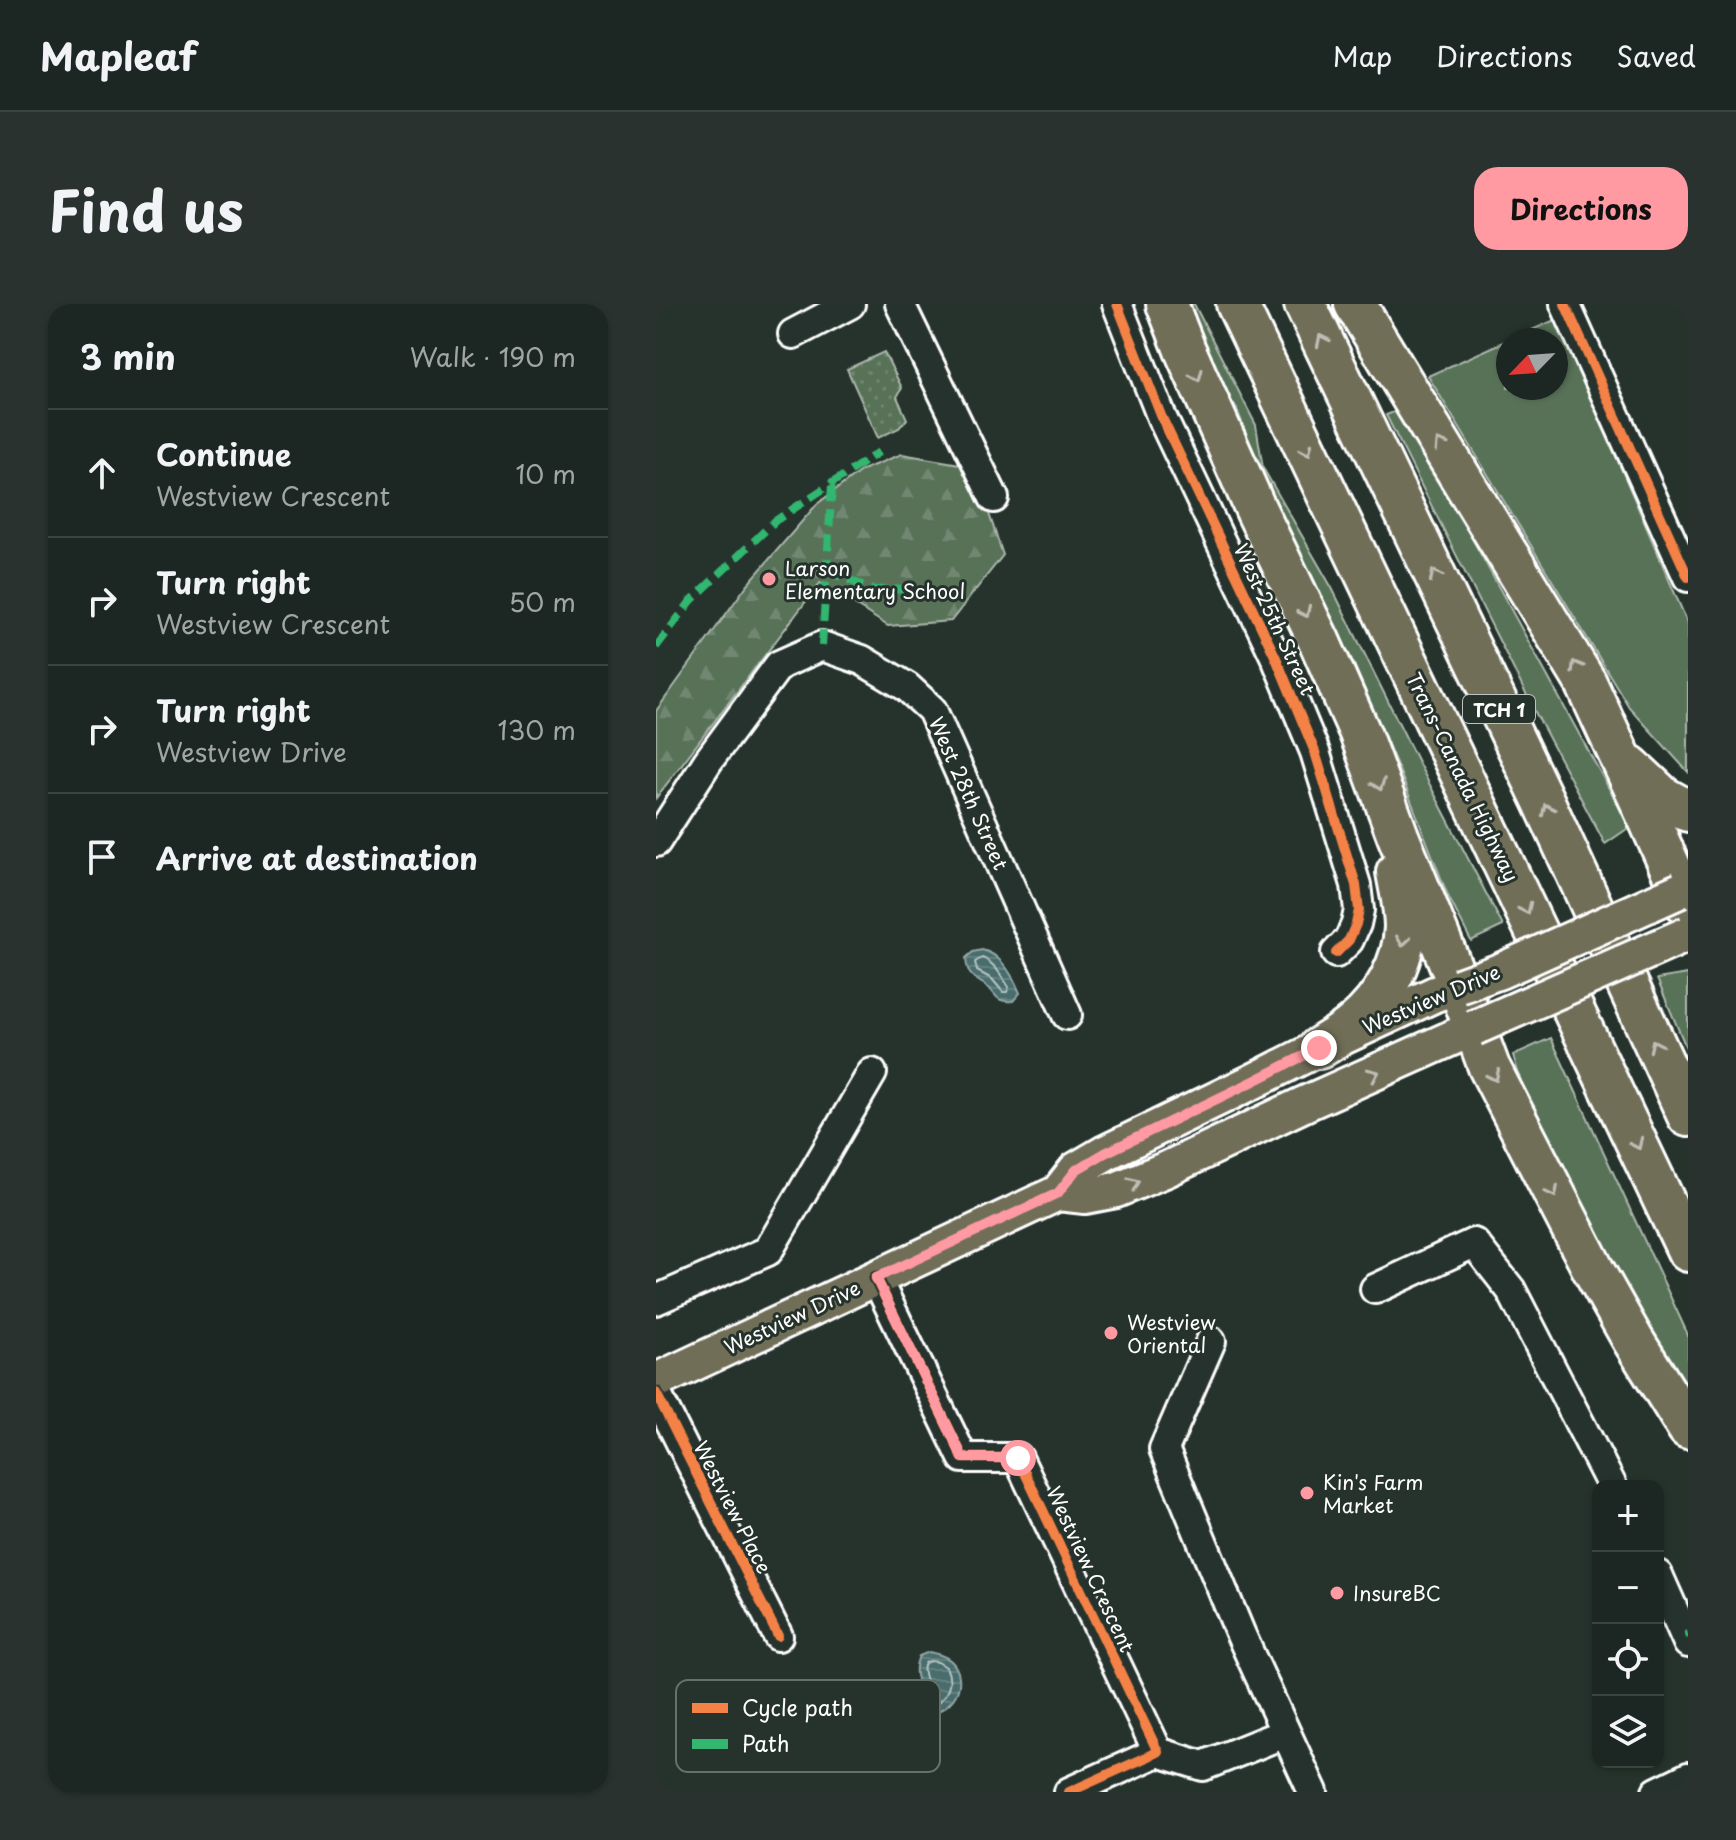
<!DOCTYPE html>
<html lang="en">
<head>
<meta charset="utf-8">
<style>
  :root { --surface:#1c2622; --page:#29322f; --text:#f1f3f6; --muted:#a0a5a5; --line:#3a4340; --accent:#ff9aa2 }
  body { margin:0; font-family:"Playpen Sans",sans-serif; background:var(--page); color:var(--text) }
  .controls { position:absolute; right:24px; bottom:24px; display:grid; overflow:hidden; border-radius:16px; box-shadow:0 2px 6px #0004 }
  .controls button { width:72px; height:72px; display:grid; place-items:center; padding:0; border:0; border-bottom:2px solid var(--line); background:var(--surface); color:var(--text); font:40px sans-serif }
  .compass { position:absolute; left:840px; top:24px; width:72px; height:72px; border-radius:50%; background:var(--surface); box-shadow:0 2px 6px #0004; rotate:245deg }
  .stop { position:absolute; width:24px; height:24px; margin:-18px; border:6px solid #ff9aa2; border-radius:50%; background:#fff }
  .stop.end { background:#ff9aa2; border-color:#fff; box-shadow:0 2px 8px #0008 }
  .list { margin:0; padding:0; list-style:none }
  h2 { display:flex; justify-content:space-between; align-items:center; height:104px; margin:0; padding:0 32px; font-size:34px }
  h2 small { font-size:26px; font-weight:400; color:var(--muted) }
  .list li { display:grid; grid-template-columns:52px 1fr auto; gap:24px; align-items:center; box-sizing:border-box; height:128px; padding:0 32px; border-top:2px solid var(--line) }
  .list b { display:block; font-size:30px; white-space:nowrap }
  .list p { margin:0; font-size:26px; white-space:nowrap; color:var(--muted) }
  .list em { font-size:26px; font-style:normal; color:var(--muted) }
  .icon { flex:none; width:44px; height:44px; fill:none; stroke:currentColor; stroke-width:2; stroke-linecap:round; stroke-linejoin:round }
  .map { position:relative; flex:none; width:1032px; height:1488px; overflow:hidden; border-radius:24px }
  header { display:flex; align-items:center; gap:48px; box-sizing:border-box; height:112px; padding:0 40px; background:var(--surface); border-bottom:2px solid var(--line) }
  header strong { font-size:38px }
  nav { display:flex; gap:44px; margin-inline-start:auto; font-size:28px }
  .intro { display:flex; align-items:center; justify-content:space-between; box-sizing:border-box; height:192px; padding:0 48px }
  h1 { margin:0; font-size:56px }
  .button { padding:20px 36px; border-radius:24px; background:var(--accent); color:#111; font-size:28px; font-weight:700 }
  main { display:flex; gap:48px; padding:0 48px }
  aside { flex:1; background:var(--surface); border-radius:24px; box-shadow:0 2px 6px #0004 }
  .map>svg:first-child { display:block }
  .grass { fill:#587259; stroke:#acb8ac; stroke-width:2 }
  .forest { fill:url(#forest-firs); stroke:#acb8ac; stroke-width:2 }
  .park { fill:url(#park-dots); stroke:#acb8ac; stroke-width:2 }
  .water { fill:url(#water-rules); stroke:#91a7a7; stroke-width:2 }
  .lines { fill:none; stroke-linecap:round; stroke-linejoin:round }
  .shore { stroke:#b6c4c4; stroke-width:2 }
  .minor-casing { stroke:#fff; stroke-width:34 }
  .major-casing { stroke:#fff; stroke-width:40 }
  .highway-casing { stroke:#fff; stroke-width:46 }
  .minor { stroke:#26332d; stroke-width:28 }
  .major { stroke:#716e59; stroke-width:34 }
  .highway { stroke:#716e59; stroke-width:40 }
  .major-bridge-casing { stroke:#fff; stroke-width:40; stroke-linecap:butt }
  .major-bridge { stroke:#716e59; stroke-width:34 }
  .quiet { stroke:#33b770; stroke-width:8; stroke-dasharray:16 8; stroke-linecap:butt }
  .cycleway-casing { stroke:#26332d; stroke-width:15 }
  .cycleway { stroke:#f48246; stroke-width:10 }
  .oneway { stroke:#bfbeb4 }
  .route { stroke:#ff9aa2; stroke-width:10 }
  .poi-dot { fill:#ff9aa2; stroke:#26332d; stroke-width:3 }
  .labels { text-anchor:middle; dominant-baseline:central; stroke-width:6; stroke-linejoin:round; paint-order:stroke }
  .shield { fill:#26332d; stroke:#bec2c0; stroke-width:2 }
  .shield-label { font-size:18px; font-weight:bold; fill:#fff }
  .poi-label { font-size:20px; fill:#fff; stroke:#26332d; text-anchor:start }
  .street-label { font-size:20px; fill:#fff; stroke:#26332d }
  .key { fill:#26332d; stroke:#67706c; stroke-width:2 }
  .key-label { font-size:22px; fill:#fff }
</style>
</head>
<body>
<header>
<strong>Mapleaf</strong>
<nav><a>Map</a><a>Directions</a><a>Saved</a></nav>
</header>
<div class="intro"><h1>Find us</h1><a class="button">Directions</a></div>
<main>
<aside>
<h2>3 min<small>Walk · 190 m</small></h2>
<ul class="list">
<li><svg class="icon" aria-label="ahead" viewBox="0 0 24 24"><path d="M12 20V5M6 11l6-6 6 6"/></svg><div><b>Continue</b><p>Westview Crescent</p></div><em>10 m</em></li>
<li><svg class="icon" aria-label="right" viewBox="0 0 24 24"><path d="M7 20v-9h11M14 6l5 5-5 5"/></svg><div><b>Turn right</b><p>Westview Crescent</p></div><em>50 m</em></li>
<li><svg class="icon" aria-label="right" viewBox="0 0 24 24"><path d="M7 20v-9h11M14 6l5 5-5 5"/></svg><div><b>Turn right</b><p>Westview Drive</p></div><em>130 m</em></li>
<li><svg class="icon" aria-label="arrive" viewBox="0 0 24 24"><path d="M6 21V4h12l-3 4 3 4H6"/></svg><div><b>Arrive at destination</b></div></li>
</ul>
</aside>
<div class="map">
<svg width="1032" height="1488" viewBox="0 0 1032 1488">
  <defs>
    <pattern id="forest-firs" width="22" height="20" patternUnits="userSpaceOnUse" patternTransform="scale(2)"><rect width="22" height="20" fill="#587259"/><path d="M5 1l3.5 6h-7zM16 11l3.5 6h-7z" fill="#718772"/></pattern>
    <pattern id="park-dots" width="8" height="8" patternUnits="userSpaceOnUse" patternTransform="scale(2)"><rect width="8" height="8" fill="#587259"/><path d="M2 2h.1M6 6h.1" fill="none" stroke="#718772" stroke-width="1.8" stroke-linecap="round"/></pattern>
    <pattern id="water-rules" width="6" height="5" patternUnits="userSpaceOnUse" patternTransform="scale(2)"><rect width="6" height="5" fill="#486c6c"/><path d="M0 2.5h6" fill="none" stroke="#638282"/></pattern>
  </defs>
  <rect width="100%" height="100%" fill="#26332d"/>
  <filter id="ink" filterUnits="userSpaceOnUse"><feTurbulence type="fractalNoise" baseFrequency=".0125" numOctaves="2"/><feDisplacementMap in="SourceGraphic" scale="16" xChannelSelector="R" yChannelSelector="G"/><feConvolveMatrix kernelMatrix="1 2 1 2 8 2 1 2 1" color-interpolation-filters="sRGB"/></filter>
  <g filter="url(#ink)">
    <path class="grass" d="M521 0H538L600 121 607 164 676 284 762 458 847 622 815 637 792 592 745 471 696 356 621 208 580 103 544 61Z
      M901 15 1032 320V468L973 403 772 72 852 36V84H900V36H853Z
      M743 106 806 216 974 523 949 540 878 406 730 111Z
      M1032 670V748L1001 675Z
      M895 734 1032 1031V1092L884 841 857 751Z"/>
    <path class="forest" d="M246 150 309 161 331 204 347 251 295 317 232 322 164 279 0 494V407L91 281 161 200 206 166Z"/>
    <path class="park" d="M228 48 246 84 241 93 251 115 243 124 222 134 191 65Z"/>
    <path class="water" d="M326 646C345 650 357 672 364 689L357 697C337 699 342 689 329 681 316 673 311 671 310 654L317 648Z
      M273 1348C287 1351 297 1354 302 1368 314 1412 237 1427 239 1397 239 1390 243 1385 248 1381L252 1382 258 1387 264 1384C259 1372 258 1364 263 1352Z"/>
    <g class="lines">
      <path class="shore" d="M326 654C338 658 346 673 353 683L351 688H347L336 675 321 667 319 658Z
        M274 1357 282 1358 290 1363C305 1392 268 1416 247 1399L249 1393 261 1394 271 1388C273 1377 264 1369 269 1359Z"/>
      <defs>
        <path id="minor" d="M244 0 338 194
          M461 0 506 114 620 354 659 448 700 581 703 606 700 620 693 636 680 649
          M909 0 1032 273
          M137 30 194 0
          M0 538 52 457 123 361 166 342 206 356 251 383 276 406 411 711
          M220 974 307 1154H362L502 1448 413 1488
          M719 985 818 939 855 986 956 1182
          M0 996 112 947 216 769
          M555 1037 508 1145 585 1331 657 1488
          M0 1089 122 1332
          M1002 1271 1032 1339
          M502 1448 547 1462 629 1429
          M1001 1488 1032 1473"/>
        <path id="major" d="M402 889 429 892 460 886 511 865 646 801 818 724
          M0 1077 402 889 420 866 449 849 596 778 663 744 779 690 803 682"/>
        <path id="highway" d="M511 0 529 46 600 206 664 339 704 429 742 532 803 682 833 763 938 967 977 1036 1032 1124
          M581 0 1032 947
          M649 0 887 496 1032 812
          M699 0 930 379 992 513 1032 603
          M974 462 1007 493 1032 507
          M663 744C675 736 688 729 699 719 726 697 748 659 749 623 749 604 744 586 741 568"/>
      </defs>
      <use href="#minor" class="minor-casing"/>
      <use href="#major" class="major-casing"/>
      <use href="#highway" class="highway-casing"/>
      <use href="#minor" class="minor"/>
      <use href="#major" class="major"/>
      <use href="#highway" class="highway"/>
      <defs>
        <path id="major-bridge" d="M803 682 844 667 1025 586
          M818 724 1032 630"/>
      </defs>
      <use href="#major-bridge" class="major-bridge-casing"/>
      <use href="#major-bridge" class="major-bridge"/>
      <path class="quiet" d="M170 267 218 286 251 285
        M166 342 176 180
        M0 343 35 297 119 217 223 148
        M1029 1331 1032 1330"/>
      <defs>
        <path id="cycleway" d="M461 0 506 114 620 354 659 448 700 581 703 606 700 620 693 636 680 649
          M909 0 1032 273
          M220 974 307 1154H362L502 1448 413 1488
          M0 1089 122 1332"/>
      </defs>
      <use href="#cycleway" class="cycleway-casing"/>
      <use href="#cycleway" class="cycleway"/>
    </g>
    <defs><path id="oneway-chevron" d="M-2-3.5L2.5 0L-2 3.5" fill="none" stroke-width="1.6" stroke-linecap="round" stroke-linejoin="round" transform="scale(2)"/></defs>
    <g class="oneway">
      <use href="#oneway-chevron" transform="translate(666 36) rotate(-116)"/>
      <use href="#oneway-chevron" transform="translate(541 72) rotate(67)"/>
      <use href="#oneway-chevron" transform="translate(784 140) rotate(-122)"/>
      <use href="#oneway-chevron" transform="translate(651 146) rotate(64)"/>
      <use href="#oneway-chevron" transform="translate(779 271) rotate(-116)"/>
      <use href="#oneway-chevron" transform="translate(649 308) rotate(64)"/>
      <use href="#oneway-chevron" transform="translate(920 362) rotate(-120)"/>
      <use href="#oneway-chevron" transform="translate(723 481) rotate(70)"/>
      <use href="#oneway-chevron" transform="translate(891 505) rotate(-115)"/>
      <use href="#oneway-chevron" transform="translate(870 605) rotate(65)"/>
      <use href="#oneway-chevron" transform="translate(747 637) rotate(98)"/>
      <use href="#oneway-chevron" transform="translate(999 741) rotate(-115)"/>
      <use href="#oneway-chevron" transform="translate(718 770) rotate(-24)"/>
      <use href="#oneway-chevron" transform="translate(838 772) rotate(64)"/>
      <use href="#oneway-chevron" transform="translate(981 840) rotate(65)"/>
      <use href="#oneway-chevron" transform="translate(478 879) rotate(-23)"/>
      <use href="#oneway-chevron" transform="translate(897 888) rotate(63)"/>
    </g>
  </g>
  <g class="lines" filter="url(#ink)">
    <path class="route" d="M362 1154H307L220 974 402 889 420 866 449 849 596 778 663 744"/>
  </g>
  <g class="poi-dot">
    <circle cx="113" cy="275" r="8"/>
    <circle cx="455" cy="1029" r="8"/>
    <circle cx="651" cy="1189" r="8"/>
    <circle cx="681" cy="1289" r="8"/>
  </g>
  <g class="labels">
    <rect class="shield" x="807" y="391" width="72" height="28" rx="6"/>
    <g class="shield-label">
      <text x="843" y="405">TCH 1</text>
    </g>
    <g class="poi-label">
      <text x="129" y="264">Larson<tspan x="129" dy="23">Elementary School</tspan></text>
      <text x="471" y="1018">Westview<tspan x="471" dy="23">Oriental</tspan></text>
      <text x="667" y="1178">Kin's Farm<tspan x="667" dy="23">Market</tspan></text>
      <text x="697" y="1289">InsureBC</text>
    </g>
    <g class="street-label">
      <text transform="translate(619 315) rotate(65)">West 25th Street</text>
      <text transform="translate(807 473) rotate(64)">Trans-Canada Highway</text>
      <text transform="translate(313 489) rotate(66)">West 28th Street</text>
      <text transform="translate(775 695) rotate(-23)">Westview Drive</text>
      <text transform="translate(136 1013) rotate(-25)">Westview Drive</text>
      <text transform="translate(77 1203) rotate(63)">Westview Place</text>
      <text transform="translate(435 1265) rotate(65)">Westview Crescent</text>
    </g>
  </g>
  <rect x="20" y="1376" width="264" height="92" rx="12" class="key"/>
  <rect x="36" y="1399" width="36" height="10" fill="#f48246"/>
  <rect x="36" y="1435" width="36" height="10" fill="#33b770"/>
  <g class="key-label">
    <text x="86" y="1412">Cycle path</text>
    <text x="86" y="1448">Path</text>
  </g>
</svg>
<div class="controls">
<button>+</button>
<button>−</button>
<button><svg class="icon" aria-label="locate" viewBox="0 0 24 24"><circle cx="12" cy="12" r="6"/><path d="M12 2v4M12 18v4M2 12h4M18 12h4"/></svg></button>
<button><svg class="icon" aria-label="layers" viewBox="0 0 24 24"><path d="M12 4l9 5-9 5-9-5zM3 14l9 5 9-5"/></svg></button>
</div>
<svg class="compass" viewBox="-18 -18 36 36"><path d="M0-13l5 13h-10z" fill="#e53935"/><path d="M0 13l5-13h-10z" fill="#a0a5a5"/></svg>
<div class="stop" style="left:362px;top:1154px"></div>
<div class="stop end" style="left:663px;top:744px"></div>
</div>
</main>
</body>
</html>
